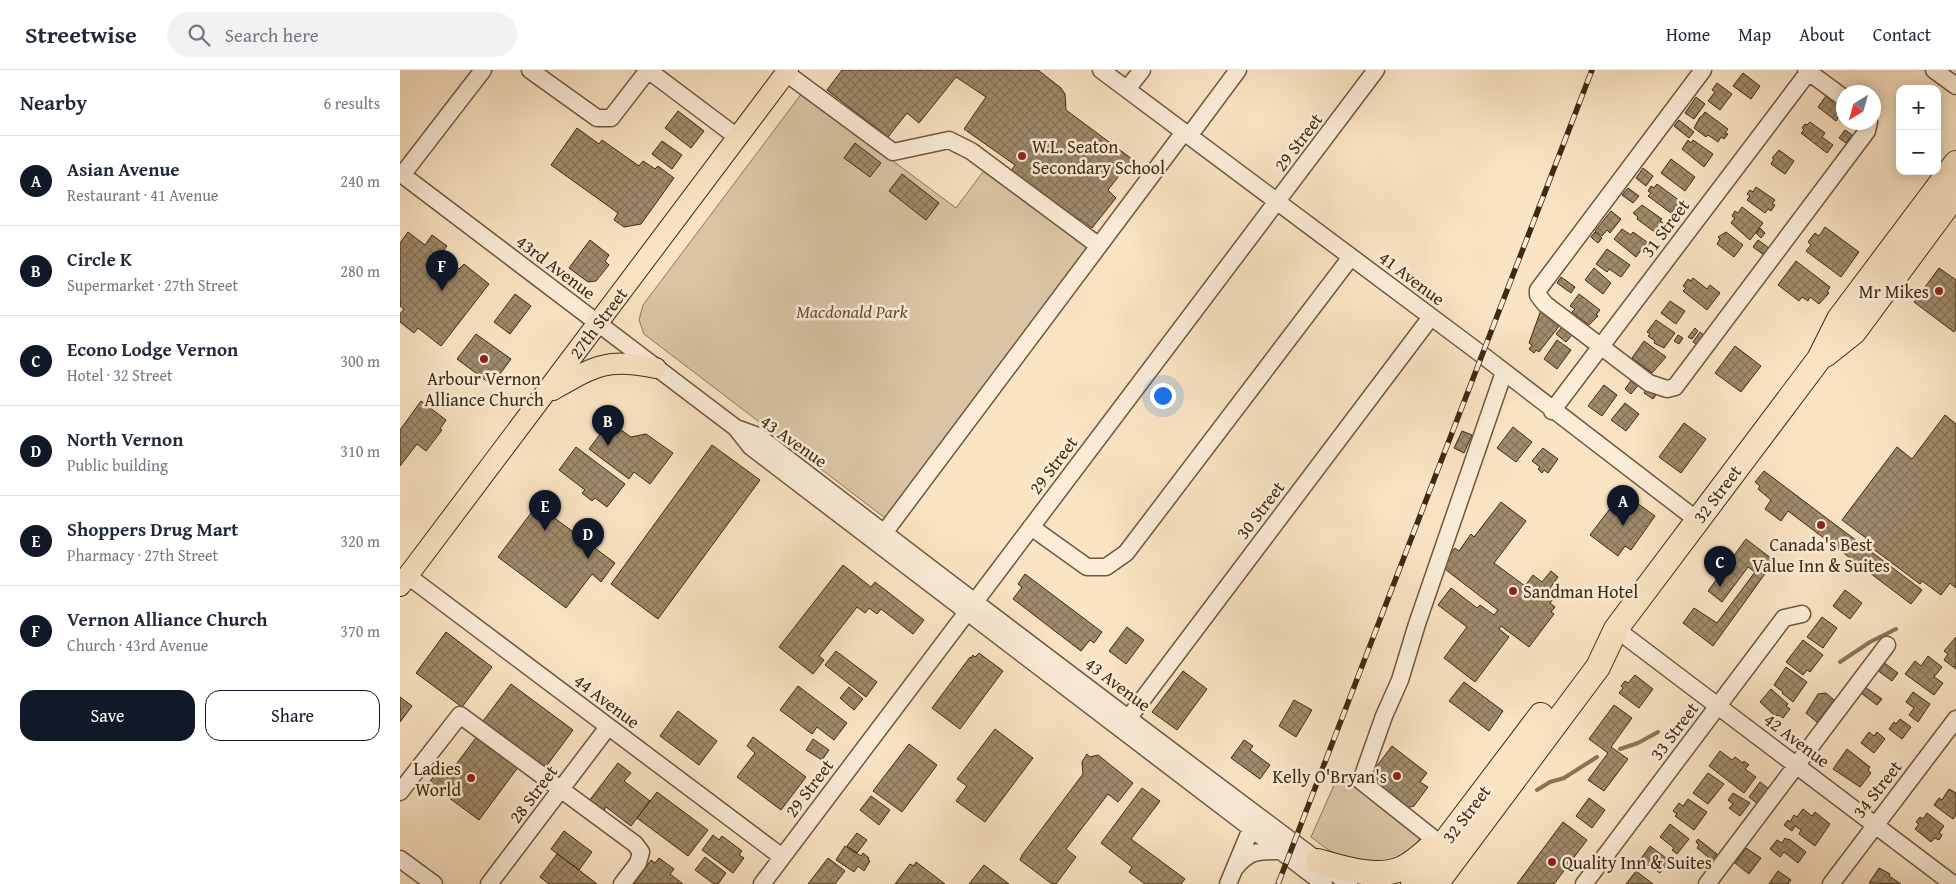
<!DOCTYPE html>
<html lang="en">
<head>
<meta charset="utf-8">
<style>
  :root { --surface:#fff; --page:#f2f2f3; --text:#1f2937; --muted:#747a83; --line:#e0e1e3; --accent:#111827 }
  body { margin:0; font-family:"Gentium Book Plus",serif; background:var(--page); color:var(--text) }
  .controls { position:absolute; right:15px; top:15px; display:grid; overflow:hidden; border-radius:10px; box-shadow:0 2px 12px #0003 }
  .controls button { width:45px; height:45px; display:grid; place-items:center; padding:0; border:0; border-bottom:1px solid var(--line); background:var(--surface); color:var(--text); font:25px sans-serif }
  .compass { position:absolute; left:1436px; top:15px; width:45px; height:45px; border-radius:50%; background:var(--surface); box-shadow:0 2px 12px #0003; rotate:217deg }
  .you { position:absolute; left:762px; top:325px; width:18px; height:18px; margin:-12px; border:4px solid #fff; border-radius:50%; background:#1a73e8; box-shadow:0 0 0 8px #1a73e833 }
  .badge { display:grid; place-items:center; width:32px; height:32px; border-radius:50%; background:var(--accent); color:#fff; font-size:16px; font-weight:700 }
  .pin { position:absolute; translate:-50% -41px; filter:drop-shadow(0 1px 2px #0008) }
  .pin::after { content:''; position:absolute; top:26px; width:18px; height:15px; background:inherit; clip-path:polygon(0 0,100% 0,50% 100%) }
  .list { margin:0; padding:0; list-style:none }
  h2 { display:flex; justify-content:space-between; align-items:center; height:65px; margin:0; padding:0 20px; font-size:21px }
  h2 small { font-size:16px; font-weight:400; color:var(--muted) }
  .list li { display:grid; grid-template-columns:32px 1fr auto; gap:15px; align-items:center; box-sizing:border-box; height:90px; padding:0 20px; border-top:1px solid var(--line) }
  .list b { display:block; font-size:19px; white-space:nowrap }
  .list p { margin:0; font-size:16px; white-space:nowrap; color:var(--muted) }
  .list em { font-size:16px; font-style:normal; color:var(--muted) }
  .actions { display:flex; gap:10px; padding:15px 20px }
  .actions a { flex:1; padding:11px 0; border:1px solid var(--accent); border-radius:15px; text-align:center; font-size:18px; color:var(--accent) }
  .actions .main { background:var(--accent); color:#fff }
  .icon { flex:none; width:28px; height:28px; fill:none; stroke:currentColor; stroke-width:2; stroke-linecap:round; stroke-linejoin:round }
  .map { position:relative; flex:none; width:1556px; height:814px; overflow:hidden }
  header { display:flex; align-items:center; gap:30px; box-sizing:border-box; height:70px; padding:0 25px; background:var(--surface); border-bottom:1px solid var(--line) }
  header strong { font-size:24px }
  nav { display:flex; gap:28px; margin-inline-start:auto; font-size:18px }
  .search { width:350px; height:45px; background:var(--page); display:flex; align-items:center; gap:12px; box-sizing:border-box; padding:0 18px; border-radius:28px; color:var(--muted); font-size:19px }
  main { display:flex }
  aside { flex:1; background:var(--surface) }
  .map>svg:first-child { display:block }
  .green { fill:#dbc4a5; stroke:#8d775a }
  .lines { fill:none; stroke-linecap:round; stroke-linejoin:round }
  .stream { stroke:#897456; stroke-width:4 }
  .building { fill:url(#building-cross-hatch); stroke:#3f2a0f }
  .minor-casing { stroke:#6e583c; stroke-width:19 }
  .major-casing { stroke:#3f2a0f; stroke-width:22 }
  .highway-casing { stroke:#3f2a0f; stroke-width:26 }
  .minor { stroke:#fcedd9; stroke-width:16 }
  .major { stroke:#fbe4c4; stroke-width:20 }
  .highway { stroke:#fbe4c4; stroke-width:24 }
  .rail-casing { stroke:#3f2a0f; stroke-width:5.5 }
  .rail { stroke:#fcedd9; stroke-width:4; stroke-dasharray:11; stroke-linecap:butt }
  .poi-dot { fill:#8f2418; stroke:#fcedd9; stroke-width:2 }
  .labels { text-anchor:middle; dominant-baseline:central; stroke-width:5; stroke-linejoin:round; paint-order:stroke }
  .street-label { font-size:18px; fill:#3f2a0f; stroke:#fcedd9 }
  .poi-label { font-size:18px; fill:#3f2a0f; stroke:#fcedd9; text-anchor:start }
  .park-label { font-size:18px; font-style:italic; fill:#665034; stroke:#fcedd9 }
</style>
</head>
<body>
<header>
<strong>Streetwise</strong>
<div class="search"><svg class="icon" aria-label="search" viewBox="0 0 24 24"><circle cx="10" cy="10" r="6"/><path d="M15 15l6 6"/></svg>Search here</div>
<nav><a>Home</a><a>Map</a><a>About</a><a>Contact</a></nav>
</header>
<main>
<aside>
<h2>Nearby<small>6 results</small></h2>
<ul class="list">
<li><span class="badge">A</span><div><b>Asian Avenue</b><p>Restaurant · 41 Avenue</p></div><em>240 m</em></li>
<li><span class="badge">B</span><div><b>Circle K</b><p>Supermarket · 27th Street</p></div><em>280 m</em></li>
<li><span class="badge">C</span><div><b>Econo Lodge Vernon</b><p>Hotel · 32 Street</p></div><em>300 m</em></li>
<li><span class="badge">D</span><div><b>North Vernon</b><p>Public building</p></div><em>310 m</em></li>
<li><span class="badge">E</span><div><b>Shoppers Drug Mart</b><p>Pharmacy · 27th Street</p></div><em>320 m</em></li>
<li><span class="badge">F</span><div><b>Vernon Alliance Church</b><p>Church · 43rd Avenue</p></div><em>370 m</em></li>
</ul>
<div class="actions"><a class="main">Save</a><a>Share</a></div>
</aside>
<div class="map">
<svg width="1556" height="814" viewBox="0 0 1556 814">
  <defs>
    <pattern id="building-cross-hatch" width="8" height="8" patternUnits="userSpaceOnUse" patternTransform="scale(1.25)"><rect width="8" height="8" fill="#a18b6d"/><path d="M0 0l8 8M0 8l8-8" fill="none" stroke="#857258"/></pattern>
  </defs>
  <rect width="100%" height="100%" fill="#fbe4c4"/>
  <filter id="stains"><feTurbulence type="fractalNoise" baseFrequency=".004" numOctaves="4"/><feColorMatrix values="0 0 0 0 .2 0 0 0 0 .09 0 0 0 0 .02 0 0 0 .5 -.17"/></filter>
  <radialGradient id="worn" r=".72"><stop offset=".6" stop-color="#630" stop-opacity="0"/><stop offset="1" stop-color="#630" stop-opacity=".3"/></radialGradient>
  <path class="green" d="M402 23 556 138 585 99 689 177 491 444 485 448 244 264 239 250 243 235Z
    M939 704 1021 766C1018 771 1014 778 1009 782 988 798 956 793 934 783 926 779 918 772 911 767Z"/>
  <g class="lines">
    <path class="stream" d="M1440 592 1470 572 1496 559
      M1220 679 1238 673 1258 662
      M1137 720 1150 712 1164 708 1197 687"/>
  </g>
  <path class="building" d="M442 0H638L661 18 665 24 666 40 732 89 708 120 716 128 692 158 680 149 676 154 609 104 615 95 564 59 586 27 556 7 519 53 507 43 488 67 427 20Z
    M1343 3 1360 16 1351 29 1333 16Z
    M1317 13 1332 24 1320 40 1308 31 1315 22 1312 20Z
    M1426 26 1444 39 1436 51 1418 37Z
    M1296 27 1305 34 1294 49 1285 43Z
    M278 41 304 61 291 78 265 58Z
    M1305 42 1328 59 1325 63 1328 64 1324 69 1321 67 1318 72 1308 65 1306 67 1294 58 1300 47H1301Z
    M1279 50 1294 62 1289 68 1274 56Z
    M1410 52 1425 63 1422 67 1433 75 1427 83 1401 63 1404 60 1402 58 1405 54 1407 55Z
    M177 58 199 74 202 70 239 96 243 91 255 99 258 96 274 108 241 154 224 157 214 150 218 143 151 95Z
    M1445 60 1452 65 1446 73 1439 68Z
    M1288 70 1291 73 1293 70 1313 84 1304 97 1282 79Z
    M262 71 282 85 272 99 252 84Z
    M455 73 481 93 470 107 444 88Z
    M1379 80 1394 91 1385 104 1371 94 1374 89 1372 88Z
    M1271 89 1295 107 1285 121 1261 103Z
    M1243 98 1253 106 1246 116 1236 108Z
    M502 104 539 133 526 150 489 121Z
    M1257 114 1280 131 1271 143 1248 126 1251 123 1248 121 1251 116 1254 118Z
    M1356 117 1375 130 1372 134 1375 135 1371 141 1368 139 1365 143 1347 130 1350 126 1347 124 1350 120 1353 122Z
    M1228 118 1239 126 1233 133 1222 125Z
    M1242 135 1262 149 1260 151 1263 153 1256 163 1237 149 1238 147 1233 143Z
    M1342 137 1363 153 1350 170 1331 153 1335 148 1332 146 1335 141 1338 143Z
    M1211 141 1221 149 1210 163 1207 160 1202 166 1195 161Z
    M1425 157 1459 182 1441 207 1406 181 1411 175 1408 172 1415 163 1419 166Z
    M1360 158 1365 163 1361 168 1356 163Z
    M1222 159 1231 165 1233 162 1247 172 1236 187 1214 169Z
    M8 162 25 175 32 165 47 176 40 185 59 199 64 194 89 214 41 276 18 258 14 263 0 252V244L4 239 0 236 1 230 0 229V173Z
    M1195 162 1202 168 1198 173 1191 167Z
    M1326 162 1343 175 1334 187 1317 174 1320 169 1318 167Z
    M190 170 209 185 205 191 209 195 196 211 188 212 169 198Z
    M1358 170 1369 178 1364 185 1353 177Z
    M1207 179 1230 195 1221 207 1209 199 1207 202 1196 194Z
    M1396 191 1430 217 1427 222 1429 223 1419 234 1410 227 1408 231 1402 227 1399 231 1378 215Z
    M1194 198 1211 213 1203 224 1185 210Z
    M1539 198 1556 210V259L1554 262 1514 232Z
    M1161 207 1175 217 1171 223 1157 213Z
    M1293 208 1307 219 1310 215 1320 223 1307 240 1283 221 1286 218 1283 216 1288 209 1291 211Z
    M115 224 131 236 110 264 94 252Z
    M1179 224 1200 240 1196 245 1198 246 1189 255 1172 242 1175 239 1170 236Z
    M1270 231 1285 241 1276 254 1261 243Z
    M1141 240 1160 255 1139 282 1136 280 1134 283 1129 279 1132 275 1129 273Z
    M1256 250 1275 263 1264 278 1254 273 1255 271 1248 266 1250 264 1247 262Z
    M1162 257 1172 265 1166 272 1156 264Z
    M1295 258 1298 261 1292 269 1288 267Z
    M1300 262 1306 267 1299 276 1293 272Z
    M76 264 111 289 92 315 57 289Z
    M1278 265 1283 268 1279 274 1274 271Z
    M1157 270 1171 280 1157 299 1144 289Z
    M1244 271 1266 287 1252 303 1232 288Z
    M1335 276 1361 296 1341 322 1315 303Z
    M1233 308 1240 313 1231 324 1225 319Z
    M1204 315 1217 325 1202 346 1188 336Z
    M1247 318 1256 325 1253 329 1244 323Z
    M21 331 46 350 40 359 42 360 26 381 17 374 0 396V360Z
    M1225 333 1239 344 1226 361 1211 350Z
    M1545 345 1556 354V518L1550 513 1541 525 1522 511 1520 514 1464 472 1466 468 1442 450 1497 377 1512 389Z
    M1284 353 1306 369 1281 403 1259 387Z
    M207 355 217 357 231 367 246 364 273 383 250 414 234 402 229 409 189 379Z
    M1113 357 1132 372 1116 392 1097 378Z
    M1062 361 1072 365 1064 383 1054 378Z
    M312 375 360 410 258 549 211 514Z
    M176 377 225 414 207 437 195 428 192 431 182 423 185 420 159 400Z
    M1143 378 1158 389 1148 403 1144 400 1142 403 1138 399 1140 397 1132 391Z
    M1364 401 1522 520 1511 534 1388 441 1381 451 1365 439 1371 430 1358 419 1360 416 1355 412Z
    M1230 428 1255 446 1231 480 1225 476 1218 486 1190 465 1212 436 1220 442Z
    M1101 432 1126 451 1094 493 1125 516 1133 505 1142 512 1151 501 1158 507 1150 518 1157 524 1150 533 1155 537 1151 542 1154 544 1129 577 1101 556 1099 559 1109 567 1075 612 1044 588 1067 557 1038 535 1051 518 1077 538 1080 535 1094 545 1098 540 1041 496 1055 478 1059 481 1071 464 1074 467Z
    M137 435 215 493 201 512 192 504 166 538 98 487Z
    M1346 469 1376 492 1369 502 1367 501 1313 576 1283 553 1294 538 1317 553 1355 502 1348 497 1322 532 1308 521Z
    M443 495 471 517 475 512 524 550 513 564 481 539 477 544 469 538 465 543 457 537 419 586 424 590 413 604 379 577Z
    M625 504 702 562 694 573 690 570 681 581 613 529 622 517 618 514Z
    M1445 520 1462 533 1450 549 1433 536Z
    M1422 547 1437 558 1423 578 1407 567Z
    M727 557 744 570 726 594 709 581Z
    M46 562 92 597 62 637 16 603Z
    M1556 567V599L1544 590 1548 584 1544 581Z
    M1403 570 1423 585 1410 602 1407 600 1403 605 1386 592Z
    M436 581 477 612 466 627 425 595Z
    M579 583 603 601 560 659 532 638 570 587 571 588 573 585 575 587Z
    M1528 586 1542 597 1534 607 1543 613 1534 625 1505 604 1515 591 1521 596Z
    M1483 592 1498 603 1492 611 1477 600Z
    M1386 597 1407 612 1393 632 1382 623 1383 622 1374 615Z
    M783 601 807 619 777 660 752 642Z
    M1235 605 1253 619 1239 638 1219 623 1223 618 1221 616 1225 611 1228 613Z
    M1064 612 1103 641 1089 661 1049 631Z
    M111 614 173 660 145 698 83 651Z
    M398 616 447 653 434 670 417 657 412 664 380 640Z
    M449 617 463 629 454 640 440 628Z
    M1465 617 1482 629 1477 635 1461 623Z
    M1371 619 1388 634 1386 636 1390 639 1383 648 1379 645 1375 646 1360 632Z
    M1513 622 1530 634 1518 652 1509 645 1514 638 1506 632Z
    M1426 623 1434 630 1417 652 1406 643 1418 624Z
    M0 627 12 636 0 652Z
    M894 630 912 640 896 667 879 656Z
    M1214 635 1232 648 1211 677 1228 689 1204 721 1188 710 1208 683 1189 669Z
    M278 641 317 671 299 695 260 666Z
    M1500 649 1511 657 1502 669 1489 659 1494 652 1496 654Z
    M595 659 633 688 585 752 556 731 567 716 557 709Z
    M1469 662 1474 666 1477 662 1485 669 1474 683 1461 673Z
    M78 665 119 696 79 750 29 713 40 697 49 704Z
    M353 667 406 707 381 740 337 707 355 683 347 676Z
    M413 669 429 680 422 690 406 680Z
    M844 670 853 676 850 680 870 695 860 709 831 688Z
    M509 674 537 695 502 742 473 721Z
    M992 676 1027 703 1020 712 1028 717 1014 736 1006 738 967 709Z
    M1447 679 1470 697 1468 700 1471 703 1460 717 1433 699Z
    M1320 681 1332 690 1335 687 1343 693 1344 691 1349 695 1345 699 1356 707 1344 723 1309 696Z
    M687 684 690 687 698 685 733 713 718 732 708 724 666 779 676 787 656 814H652L620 790 622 785 683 704 682 692Z
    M218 693 231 703 224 711 250 731 231 756 206 737 203 742 189 731Z
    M1308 703 1324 714 1308 734 1293 723Z
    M1360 712 1369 719 1358 734 1349 727Z
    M742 718 760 731 731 769 785 809 781 814H745L729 802 732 797 701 773Z
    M1549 719 1556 723V745L1553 749 1534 735 1539 728 1542 730Z
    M257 722 308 760 288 786 237 748Z
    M1333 723 1350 733 1340 746 1329 738 1333 734 1328 730Z
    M471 726 490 740 479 755 460 740Z
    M1189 728 1205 740 1192 758 1176 746Z
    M1288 729 1307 742 1294 760 1275 746 1277 744 1273 741 1279 733 1283 736Z
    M1403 739 1412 746 1415 742 1430 754 1415 776 1399 764 1401 760 1395 756 1392 761 1384 755 1388 750 1390 752 1394 745 1397 747Z
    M1527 743 1544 756 1539 763 1542 765 1539 770 1535 768 1531 772 1515 759 1519 754 1516 752 1520 747 1523 749Z
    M1163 752 1187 770 1154 814H1117Z
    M1270 754 1289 769 1277 784 1272 780 1274 778 1260 767Z
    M164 761 192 782 179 800 151 779Z
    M457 763 467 770 457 783 447 776Z
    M313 765 319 770 322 766 342 781 339 785 344 788 333 803 302 780Z
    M1385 768 1388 770 1389 769 1406 782 1398 793 1384 782 1380 787 1370 779 1377 770 1382 773Z
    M1298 769 1317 784 1312 790 1297 778 1299 775 1296 772Z
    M445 776 461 786 463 783 469 788 468 790 470 791 464 801 458 796 454 802 436 790Z
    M1250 776 1274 794 1269 800 1264 797 1260 803 1240 790Z
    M1346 778 1361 788 1349 804 1335 793Z
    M157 784 179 800 197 814H149L140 807Z
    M305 787 326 803 318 814H314L295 800Z
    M259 788 274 799 270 804 283 814H234L251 790 255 793Z
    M428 788 445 801 435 814H408Z
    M516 792 545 814H495L510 794 514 796Z
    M584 795 609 814H569Z
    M1479 798 1490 804 1489 806 1501 814 1469 813Z
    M1236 801 1253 814H1226Z
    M1378 801 1391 810 1388 814H1369Z"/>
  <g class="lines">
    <defs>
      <path id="minor" d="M130 0 197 48H211L248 0 337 67
        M701 0 1081 284 1297 450
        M1303 0 1138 220V225L1145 234 1249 313 1267 319 1275 317 1467 61 1469 52
        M1406 0 1444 28
        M1534 0 1556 16
        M386 3 493 82 549 70 571 81 699 176
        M727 19 742 0
        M789 66 838 0
        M0 103 336 358 358 366C554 517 751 666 949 814
        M2 105 83 0
        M1152 341 1410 0
        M336 358 351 377 924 814
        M631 457 687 497H706L726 483 951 187
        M484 463 784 62
        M8 506 382 787
        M1216 559 1553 814
        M724 654 1031 247
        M0 722 60 645 235 774 241 782 238 793 222 814
        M1038 772 961 711 984 646 1000 610 1017 554 1104 302
        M0 789 34 814
        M836 797C850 780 859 781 880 781
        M89 814 208 657
        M362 814 976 0
        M828 814 855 749
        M1184 814 1384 548 1402 544
        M1307 814 1487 575
        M1431 814 1556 649"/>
      <path id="major" d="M153 320C196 295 207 288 256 298
        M0 516 388 0"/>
      <path id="highway" d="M1425 285 1454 262 1556 124
        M918 791C943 798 977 810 1003 798 1013 793 1022 785 1031 777
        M1013 814 1141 645
        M1036 814 1198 597 1216 559 1419 289 1439 249 1556 93"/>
    </defs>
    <use href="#minor" class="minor-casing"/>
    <use href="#major" class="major-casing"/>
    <use href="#highway" class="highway-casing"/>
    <use href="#minor" class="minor"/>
    <use href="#major" class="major"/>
    <use href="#highway" class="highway"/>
    <defs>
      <path id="rail" d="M878 814 1192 0"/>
    </defs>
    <use href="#rail" class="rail-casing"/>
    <use href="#rail" class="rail"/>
  </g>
  <g class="poi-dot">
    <circle cx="622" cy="86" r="5"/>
    <circle cx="1539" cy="221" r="5"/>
    <circle cx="84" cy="289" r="5"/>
    <circle cx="1421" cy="455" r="5"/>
    <circle cx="1113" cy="521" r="5"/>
    <circle cx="997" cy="706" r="5"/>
    <circle cx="71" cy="708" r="5"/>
    <circle cx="1152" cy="792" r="5"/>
  </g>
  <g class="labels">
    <g class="street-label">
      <text transform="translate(898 72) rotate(-53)">29 Street</text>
      <text transform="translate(1265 158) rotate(-53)">31 Street</text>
      <text transform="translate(156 197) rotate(37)">43rd Avenue</text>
      <text transform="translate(1012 208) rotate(37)">41 Avenue</text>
      <text transform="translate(198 253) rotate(-53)">27th Street</text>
      <text transform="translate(394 371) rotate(35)">43 Avenue</text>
      <text transform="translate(653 395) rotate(-53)">29 Street</text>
      <text transform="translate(1317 424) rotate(-53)">32 Street</text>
      <text transform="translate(860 440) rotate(-53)">30 Street</text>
      <text transform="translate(718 614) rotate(37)">43 Avenue</text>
      <text transform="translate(207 631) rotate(37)">44 Avenue</text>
      <text transform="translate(1274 661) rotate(-53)">33 Street</text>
      <text transform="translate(1397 670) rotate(37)">42 Avenue</text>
      <text transform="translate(409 718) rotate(-53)">29 Street</text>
      <text transform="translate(1477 719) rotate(-52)">34 Street</text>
      <text transform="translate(133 724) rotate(-53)">28 Street</text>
      <text transform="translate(1066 744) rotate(-53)">32 Street</text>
    </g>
    <g class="poi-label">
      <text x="632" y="76">W.L. Seaton<tspan x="632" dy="21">Secondary School</tspan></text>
      <text x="1529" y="221" text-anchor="end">Mr Mikes</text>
      <text x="84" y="308" text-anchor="middle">Arbour Vernon<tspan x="84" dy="21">Alliance Church</tspan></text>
      <text x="1421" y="474" text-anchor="middle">Canada's Best<tspan x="1421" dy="21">Value Inn &amp; Suites</tspan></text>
      <text x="1123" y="521">Sandman Hotel</text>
      <text x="61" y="698" text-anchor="end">Ladies<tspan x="61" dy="21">World</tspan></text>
      <text x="987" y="706" text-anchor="end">Kelly O'Bryan's</text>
      <text x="1162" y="792">Quality Inn &amp; Suites</text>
    </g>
    <g class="park-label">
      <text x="452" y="241">Macdonald Park</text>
    </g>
  </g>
  <rect width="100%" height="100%" filter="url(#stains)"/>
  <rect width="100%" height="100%" fill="url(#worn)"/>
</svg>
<div class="controls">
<button>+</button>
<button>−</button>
</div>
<svg class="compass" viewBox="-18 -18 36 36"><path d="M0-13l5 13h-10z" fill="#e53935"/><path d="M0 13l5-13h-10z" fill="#747a83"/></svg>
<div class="you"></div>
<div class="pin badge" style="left:1223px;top:456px">A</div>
<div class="pin badge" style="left:208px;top:376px">B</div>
<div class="pin badge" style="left:1320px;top:517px">C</div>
<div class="pin badge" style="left:188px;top:489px">D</div>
<div class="pin badge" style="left:145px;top:461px">E</div>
<div class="pin badge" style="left:42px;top:221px">F</div>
</div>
</main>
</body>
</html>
